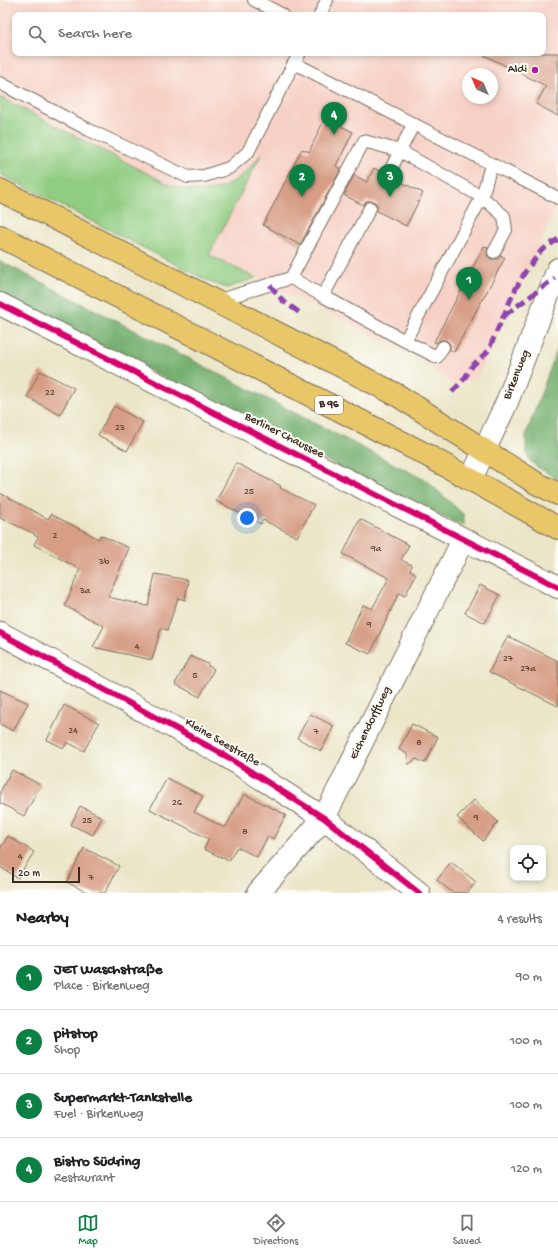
<!DOCTYPE html>
<html lang="en">
<head>
<meta charset="utf-8">
<style>
  :root { --surface:#fff; --page:#f2f2f2; --text:#202124; --muted:#757577; --line:#e0e0e0; --accent:#0b8043 }
  body { margin:0; font-family:"Gochi Hand",sans-serif; background:var(--page); color:var(--text) }
  .controls { position:absolute; right:12px; bottom:12px; display:grid; overflow:hidden; border-radius:8px; box-shadow:0 2px 6px #0003 }
  .controls button { width:36px; height:36px; display:grid; place-items:center; padding:0; border:0; border-bottom:1px solid var(--line); background:var(--surface); color:var(--text); font:20px sans-serif }
  .compass { position:absolute; left:462px; top:68px; width:36px; height:36px; border-radius:50%; background:var(--surface); box-shadow:0 2px 6px #0003; rotate:316deg }
  .scale { position:absolute; left:12px; bottom:10px; width:68px; box-sizing:border-box; padding-left:4px; border:2px solid #3b2a1e; border-top:0; font-size:11px; line-height:14px; white-space:nowrap; color:#3b2a1e; -webkit-text-stroke:3px #fdfcf7; paint-order:stroke }
  .you { position:absolute; left:247px; top:518px; width:14px; height:14px; margin:-10px; border:3px solid #fff; border-radius:50%; background:#1a73e8; box-shadow:0 0 0 6px #1a73e833 }
  .badge { display:grid; place-items:center; width:26px; height:26px; border-radius:50%; background:var(--accent); color:#fff; font-size:13px; font-weight:700 }
  .pin { position:absolute; translate:-50% -33px; filter:drop-shadow(0 1px 2px #0008) }
  .pin::after { content:''; position:absolute; top:21px; width:14px; height:12px; background:inherit; clip-path:polygon(0 0,100% 0,50% 100%) }
  .list { margin:0; padding:0; list-style:none }
  h2 { display:flex; justify-content:space-between; align-items:center; height:52px; margin:0; padding:0 16px; font-size:17px }
  h2 small { font-size:13px; font-weight:400; color:var(--muted) }
  .list li { display:grid; grid-template-columns:26px 1fr auto; gap:12px; align-items:center; box-sizing:border-box; height:64px; padding:0 16px; border-top:1px solid var(--line) }
  .list b { display:block; font-size:15px; white-space:nowrap }
  .list p { margin:0; font-size:13px; white-space:nowrap; color:var(--muted) }
  .list em { font-size:13px; font-style:normal; color:var(--muted) }
  .icon { flex:none; width:22px; height:22px; fill:none; stroke:currentColor; stroke-width:2; stroke-linecap:round; stroke-linejoin:round }
  .map { position:relative; flex:none; width:558px; height:893px; overflow:hidden }
  .search { position:absolute; background:var(--surface); box-shadow:0 2px 6px #0003; left:12px; right:12px; top:12px; height:44px; display:flex; align-items:center; gap:10px; box-sizing:border-box; padding:0 14px; border-radius:8px; color:var(--muted); font-size:15px }
  .sheet { height:308px; background:var(--surface) }
  nav { display:flex; justify-content:space-around; align-items:center; box-sizing:border-box; height:56px; border-top:1px solid var(--line); background:var(--surface); font-size:11px; color:var(--muted) }
  nav a { display:grid; justify-items:center; gap:2px }
  nav .on { color:var(--accent) }
  .map>svg:first-child { display:block }
  .built { fill:#f7d1c6; fill-rule:evenodd }
  .green { fill:#90cc81; stroke:#667b50 }
  .forest { fill:#74b06f; stroke:#586d46 }
  .building { fill:#d79d85 }
  .lines { fill:none; stroke-linecap:round; stroke-linejoin:round }
  .service-casing { stroke:#796c5a; stroke-width:14 }
  .minor-casing { stroke:#796c5a; stroke-width:24 }
  .primary-casing { stroke:#796c5a; stroke-width:24 }
  .service { stroke:#fff; stroke-width:12 }
  .minor { stroke:#fff; stroke-width:22 }
  .primary { stroke:#e9c769; stroke-width:22 }
  .quiet { stroke:#8e44ad; stroke-width:5; stroke-dasharray:10 5; stroke-linecap:butt }
  .cycleway-casing { stroke:#fdfcf7; stroke-width:8 }
  .cycleway { stroke:#d6006c; stroke-width:6 }
  .poi-dot { fill:#b5179e; stroke:#fdfcf7; stroke-width:1.5 }
  .labels { text-anchor:middle; dominant-baseline:central; stroke-width:4; stroke-linejoin:round; paint-order:stroke }
  .number-label { font-size:10px; fill:#624738 }
  .shield { fill:#fdfcf7; stroke:#75695f; stroke-width:1 }
  .shield-label { font-size:11px; font-weight:bold; fill:#3b2a1e }
  .poi-label { font-size:12px; fill:#3b2a1e; stroke:#fdfcf7; text-anchor:end }
  .street-label { font-size:12px; fill:#3b2a1e; stroke:#fdfcf7 }
</style>
</head>
<body>
<div class="map">
<svg width="558" height="893" viewBox="0 0 558 893">
  <rect width="100%" height="100%" fill="#fdfcf7"/>
  <filter id="ink" filterUnits="userSpaceOnUse"><feTurbulence type="fractalNoise" baseFrequency=".025" numOctaves="2"/><feDisplacementMap in="SourceGraphic" scale="8" xChannelSelector="R" yChannelSelector="G"/><feConvolveMatrix kernelMatrix="1 2 1 2 8 2 1 2 1" color-interpolation-filters="sRGB"/></filter>
  <filter id="wash" filterUnits="userSpaceOnUse"><feTurbulence type="fractalNoise" baseFrequency=".012" numOctaves="4" result="noise"/><feDisplacementMap in="SourceGraphic" scale="16" xChannelSelector="R" yChannelSelector="G"/><feGaussianBlur stdDeviation="0.9" result="paint"/><feColorMatrix in="noise" values="0 0 0 0 0 0 0 0 0 0 0 0 0 0 0 0 0 1.4 0 .05"/><feComposite in="paint" operator="in"/></filter>
  <g filter="url(#wash)">
    <rect width="100%" height="100%" fill="#ebe6c8"/>
    <path class="built" d="M0 0H558V203L552 219 477 377 453 385 423 359 209 256 0 112ZM15 15H543V53H15ZM468 74H492V98H468Z"/>
    <path class="green" d="M0 97 170 185C180 188 191 191 201 191 227 192 248 172 262 153L209 255 256 278 227 288 212 283 0 174Z"/>
    <path class="forest" d="M0 261 427 481 463 514 464 526 410 503 0 294Z
      M558 347V479L537 467 530 461 526 452V435Z"/>
    <g id="blocks">
      <path class="building" d="M480 53H558V116L536 104 546 86Z
        M325 118 353 132 336 166 341 169 300 245 263 225 302 149 309 152Z
        M374 168 381 172V176L384 181 389 182 395 179 423 193 406 226 377 211V204L373 201H366L363 205 344 195 354 175 367 182Z
        M484 246 488 248 487 256 491 259H498L501 255 505 258 454 352 450 350V344L446 340H440L436 343 434 342Z
        M40 371 74 388 60 415 27 397Z
        M114 406 143 422 127 451 98 435Z
        M236 463 281 486 280 488 314 505 297 537 263 520 261 524 216 501Z
        M0 493 48 519 51 514 99 539 100 535 129 548 108 597 148 606 155 574 188 580 185 600 178 598 167 630 161 628 152 660 93 647 104 626 65 606 80 569 34 545 38 537 34 535 35 534 0 518Z
        M360 519 409 545 401 560 412 565 410 570 416 574 405 596 399 593 370 654 345 643 363 605 372 609 389 578 343 554Z
        M480 585 500 595 485 623 465 613Z
        M508 636 558 661V706L489 672Z
        M190 656 208 664V666L214 669 200 697 175 684Z
        M0 690 28 703 13 731 0 724Z
        M64 705 99 723 84 751 67 742 64 748 47 740Z
        M310 714 334 726 321 751 297 738Z
        M412 724 438 737 425 763 416 759 408 765 407 754 399 749Z
        M12 770 41 785 24 816 0 803V792Z
        M167 778 203 796 194 812 225 828 244 794 286 815 273 839 268 836 257 857 237 847 229 861 204 849 209 839 150 809Z
        M474 800 498 822 483 841 457 817Z
        M80 806 102 817 93 835 71 825Z
        M8 836 34 852 18 878 0 867V849Z
        M84 848 119 866 105 893H88L67 882Z
        M451 862 476 882 467 893H453L437 880Z"/>
    </g>
  </g>
  <g filter="url(#ink)">
    <use href="#blocks" fill-opacity="0" stroke="#796c5a" stroke-width="1"/>
    <g class="lines">
      <defs>
        <path id="service" d="M254 0 283 15
          M320 15 327 0
          M300 53 294 63 558 198
          M0 83 89 130 188 177 204 176 229 168 248 152 294 63
          M388 175 413 125
          M291 278 364 141 400 151 482 197 504 216 506 230 494 252
          M323 296 405 341 482 197 491 165
          M216 301 291 278 323 296 370 208
          M405 341 437 357 443 347"/>
        <path id="minor" d="M0 304 558 587
          M471 479 507 402 558 269
          M0 633 226 756 324 818 419 893
          M258 893 324 818 463 540"/>
        <path id="primary" d="M0 190 397 395 536 483 558 494
          M0 236 421 452 558 528"/>
      </defs>
      <use href="#service" class="service-casing"/>
      <use href="#minor" class="minor-casing"/>
      <use href="#primary" class="primary-casing"/>
      <use href="#service" class="service"/>
      <use href="#minor" class="minor"/>
      <use href="#primary" class="primary"/>
      <path class="quiet" d="M270 285 283 301 300 313
        M505 315 555 278
        M452 392 464 379 473 365 488 351 514 292 525 272 541 251 558 239"/>
      <defs>
        <path id="cycleway" d="M0 304 558 587
          M0 633 226 756 324 818 419 893"/>
      </defs>
      <use href="#cycleway" class="cycleway-casing"/>
      <use href="#cycleway" class="cycleway"/>
    </g>
  </g>
  <circle class="poi-dot" cx="535" cy="70" r="4"/>
  <g class="labels">
    <g class="number-label">
      <text x="50" y="393">22</text>
      <text x="120" y="428">23</text>
      <text x="249" y="492">25</text>
      <text x="55" y="536">2</text>
      <text x="376" y="549">9a</text>
      <text x="104" y="562">3b</text>
      <text x="85" y="591">3a</text>
      <text x="369" y="625">9</text>
      <text x="137" y="647">4</text>
      <text x="508" y="659">27</text>
      <text x="528" y="669">27a</text>
      <text x="195" y="676">5</text>
      <text x="73" y="731">24</text>
      <text x="316" y="732">7</text>
      <text x="419" y="743">8</text>
      <text x="177" y="803">26</text>
      <text x="476" y="818">9</text>
      <text x="87" y="821">25</text>
      <text x="245" y="832">8</text>
      <text x="20" y="857">4</text>
      <text x="91" y="878">7</text>
    </g>
    <rect class="shield" x="315" y="396" width="28" height="18" rx="3"/>
    <g class="shield-label">
      <text x="329" y="405">B 96</text>
    </g>
    <g class="poi-label">
      <text x="527" y="70">Aldi</text>
    </g>
    <g class="street-label">
      <text transform="translate(517 375) rotate(-68)">Birkenweg</text>
      <text transform="translate(284 436) rotate(27)">Berliner Chaussee</text>
      <text transform="translate(371 723) rotate(-64)">Eichendorffweg</text>
      <text transform="translate(222 743) rotate(30)">Kleine Seestraße</text>
    </g>
  </g>
</svg>
<div class="controls">
<button><svg class="icon" aria-label="locate" viewBox="0 0 24 24"><circle cx="12" cy="12" r="6"/><path d="M12 2v4M12 18v4M2 12h4M18 12h4"/></svg></button>
</div>
<svg class="compass" viewBox="-18 -18 36 36"><path d="M0-13l5 13h-10z" fill="#e53935"/><path d="M0 13l5-13h-10z" fill="#757577"/></svg>
<div class="scale">20 m</div>
<div class="you"></div>
<div class="pin badge" style="left:469px;top:300px">1</div>
<div class="pin badge" style="left:302px;top:197px">2</div>
<div class="pin badge" style="left:390px;top:197px">3</div>
<div class="pin badge" style="left:334px;top:135px">4</div>
<div class="search"><svg class="icon" aria-label="search" viewBox="0 0 24 24"><circle cx="10" cy="10" r="6"/><path d="M15 15l6 6"/></svg>Search here</div>
</div>
<section class="sheet">
<h2>Nearby<small>4 results</small></h2>
<ul class="list">
<li><span class="badge">1</span><div><b>JET Waschstraße</b><p>Place · Birkenweg</p></div><em>90 m</em></li>
<li><span class="badge">2</span><div><b>pitstop</b><p>Shop</p></div><em>100 m</em></li>
<li><span class="badge">3</span><div><b>Supermarkt-Tankstelle</b><p>Fuel · Birkenweg</p></div><em>100 m</em></li>
<li><span class="badge">4</span><div><b>Bistro Südring</b><p>Restaurant</p></div><em>120 m</em></li>
</ul>
</section>
<nav>
<a class="on"><svg class="icon" aria-label="map" viewBox="0 0 24 24"><path d="M3 6l6-2 6 2 6-2v14l-6 2-6-2-6 2zM9 4v14M15 6v14"/></svg>Map</a>
<a><svg class="icon" aria-label="directions" viewBox="0 0 24 24"><path d="M12 3l9 9-9 9-9-9zM9 14v-3h6M13 9l2 2-2 2"/></svg>Directions</a>
<a><svg class="icon" aria-label="saved" viewBox="0 0 24 24"><path d="M7 4h10v16l-5-4-5 4z"/></svg>Saved</a>
</nav>
</body>
</html>
